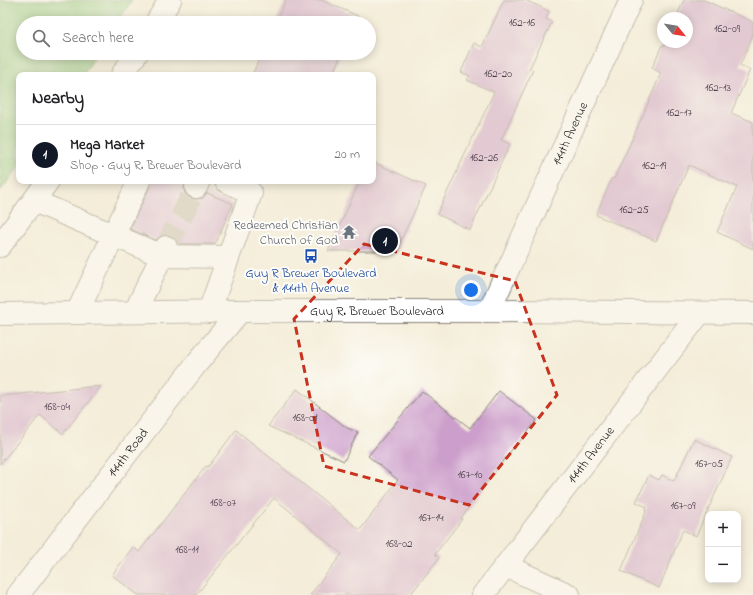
<!DOCTYPE html>
<html lang="en">
<head>
<meta charset="utf-8">
<style>
  :root { --surface:#fff; --page:#f6f6f6; --text:#202124; --muted:#757577; --line:#e0e0e0; --accent:#111827 }
  body { margin:0; font-family:"Indie Flower",sans-serif; background:var(--page); color:var(--text) }
  .controls { position:absolute; right:12px; bottom:12px; display:grid; overflow:hidden; border-radius:8px; box-shadow:0 2px 10px #0003 }
  .controls button { width:36px; height:36px; display:grid; place-items:center; padding:0; border:0; border-bottom:1px solid var(--line); background:var(--surface); color:var(--text); font:20px sans-serif }
  .compass { position:absolute; left:657px; top:12px; width:36px; height:36px; border-radius:50%; background:var(--surface); box-shadow:0 2px 10px #0003; rotate:120deg }
  .you { position:absolute; left:471px; top:290px; width:14px; height:14px; margin:-10px; border:3px solid #fff; border-radius:50%; background:#1a73e8; box-shadow:0 0 0 6px #1a73e833 }
  .badge { display:grid; place-items:center; width:26px; height:26px; border-radius:50%; background:var(--accent); color:#fff; font-size:13px; font-weight:700 }
  .pin { position:absolute; translate:-50% -50%; border:2px solid #fff; box-shadow:0 1px 4px #0006 }
  .list { margin:0; padding:0; list-style:none }
  h2 { display:flex; justify-content:space-between; align-items:center; height:52px; margin:0; padding:0 16px; font-size:17px }
  h2 small { font-size:13px; font-weight:400; color:var(--muted) }
  .list li { display:grid; grid-template-columns:26px 1fr auto; gap:12px; align-items:center; box-sizing:border-box; height:60px; padding:0 16px; border-top:1px solid var(--line) }
  .list b { display:block; font-size:15px; white-space:nowrap }
  .list p { margin:0; font-size:13px; white-space:nowrap; color:var(--muted) }
  .list em { font-size:13px; font-style:normal; color:var(--muted) }
  .icon { flex:none; width:22px; height:22px; fill:none; stroke:currentColor; stroke-width:2; stroke-linecap:round; stroke-linejoin:round }
  .map { position:relative; flex:none; width:753px; height:595px; overflow:hidden }
  .search { position:absolute; background:var(--surface); box-shadow:0 2px 10px #0003; left:16px; top:16px; width:360px; height:44px; display:flex; align-items:center; gap:10px; box-sizing:border-box; padding:0 14px; border-radius:22px; color:var(--muted); font-size:15px }
  .panel { position:absolute; background:var(--surface); box-shadow:0 2px 10px #0003; left:16px; top:72px; width:360px; height:112px; border-radius:8px }
  .map>svg:first-child { display:block }
  .green { fill:#8cc77c; stroke:#54724c }
  .building { fill:#cc9ecb }
  .lines { fill:none; stroke-linecap:round; stroke-linejoin:round }
  .minor-tunnel { stroke:#c9c3b3; stroke-width:22; stroke-dasharray:22 11; stroke-linecap:butt }
  .minor-casing { stroke:#88847a; stroke-width:24 }
  .major-casing { stroke:#88847a; stroke-width:24 }
  .minor { stroke:#fff; stroke-width:22 }
  .major { stroke:#fff; stroke-width:22 }
  .marked { fill:none; stroke:#c8321e; stroke-width:3; stroke-dasharray:8 5; stroke-linejoin:round }
  .labels { text-anchor:middle; dominant-baseline:central; stroke-width:4; stroke-linejoin:round; paint-order:stroke }
  .number-label { font-size:11px; fill:#483c48 }
  .street-label { font-size:13px; fill:#1c1c1c; stroke:#fdfcf7 }
  .worship-label { font-size:13px; fill:#5b616d; stroke:#fdfcf7; text-anchor:end }
  .transit-label { font-size:13px; fill:#164399; stroke:#fdfcf7 }
</style>
</head>
<body>
<div class="map">
<svg width="753" height="595" viewBox="0 0 753 595">
  <rect width="100%" height="100%" fill="#fdfcf7"/>
  <filter id="ink" filterUnits="userSpaceOnUse"><feTurbulence type="fractalNoise" baseFrequency=".025" numOctaves="2"/><feDisplacementMap in="SourceGraphic" scale="8" xChannelSelector="R" yChannelSelector="G"/><feConvolveMatrix kernelMatrix="1 2 1 2 8 2 1 2 1" color-interpolation-filters="sRGB"/></filter>
  <filter id="wash" filterUnits="userSpaceOnUse"><feTurbulence type="fractalNoise" baseFrequency=".012" numOctaves="4" result="noise"/><feDisplacementMap in="SourceGraphic" scale="16" xChannelSelector="R" yChannelSelector="G"/><feGaussianBlur stdDeviation="0.9" result="paint"/><feColorMatrix in="noise" values="0 0 0 0 0 0 0 0 0 0 0 0 0 0 0 0 0 1.4 0 .05"/><feComposite in="paint" operator="in"/></filter>
  <g filter="url(#wash)">
    <rect width="100%" height="100%" fill="#f4edd9"/>
    <path class="green" d="M0 0H132L117 23H23V53H97L83 75H19V167L0 191Z"/>
    <g id="blocks">
      <path class="building" d="M286 0H321L358 16 355 23H275Z
        M504 0H525L549 11 546 19 552 22 529 69 533 70 501 140 510 144 470 230 437 214 494 92 467 80 470 76 461 72 474 43 482 47Z
        M684 0H704L753 22V35L740 65 750 70 731 113 753 122V249L717 232 737 187 689 165 656 241 596 215 612 178 614 179 643 115 661 73 652 68 662 45 664 46 666 42H687V18H676Z
        M262 53H342L332 75H252Z
        M373 162 426 186 396 251H328L360 181H373Z
        M151 181H182L185 182 184 188 185 194 191 198 196 199 203 198 207 193 233 204 215 244H178L176 240 172 236 165 235 159 237 156 240 130 229 150 186Z
        M101 386 63 434 40 415 0 464V396Z
        M297 389 347 428 358 432 344 461 268 426Z
        M422 391 470 428 499 391 537 420 514 449 513 448 461 518 462 519 435 554 439 558 410 595H310L342 554 274 498 196 595H138L112 575 133 547 139 552 206 466 208 467 236 430 360 530 398 480 368 456Z
        M694 439 732 457 696 536 683 530 659 588 621 571 646 512H645L647 507 636 502 649 475 659 480 662 475 674 481Z"/>
    </g>
  </g>
  <g filter="url(#ink)">
    <use href="#blocks" fill-opacity="0" stroke="#88847a" stroke-width="1"/>
    <g class="lines">
      <path class="minor-tunnel" d="M166 247 196 187"/>
      <defs>
        <g id="minor">
          <path d="M196 187 199 181"/>
          <path d="M34 201 162 256 228 257"/>
          <path id="s1" d="M489 311 631 0"/>
          <path d="M135 312 166 247"/>
          <path d="M209 312 251 193 226 181"/>
          <path d="M77 313 139 181"/>
          <path d="M506 566 569 595"/>
          <path id="s2" d="M18 595 197 363 240 311"/>
          <path id="s3" d="M483 595 699 314"/>
        </g>
        <g id="major">
          <path d="M156 23 170 0"/>
          <path d="M122 75 137 53"/>
          <path d="M0 246 48 181"/>
          <path id="s4" d="M0 314 240 311H489L753 313"/>
        </g>
      </defs>
      <use href="#minor" class="minor-casing"/>
      <use href="#major" class="major-casing"/>
      <use href="#minor" class="minor"/>
      <use href="#major" class="major"/>
    </g>
  </g>
  <path d="M0 0H753V595H0ZM364 244 515 281 557 395 469 505 324 466 294 319Z" fill="#f4edd9" fill-opacity=".55" fill-rule="evenodd"/>
  <path class="marked" d="M364 244 515 281 557 395 469 505 324 466 294 319Z"/>
  <defs>
    <symbol id="temple-bare" viewBox="-9 -9 18 18"><path d="M0-6L5-2H3V0L6.5 2.5H4V6H1.5V3h-3V6H-4V2.5H-6.5L-3 0V-2H-5Z" fill="#6b7280" stroke="#fdfcf7" stroke-width="2.5" paint-order="stroke"/></symbol>
    <symbol id="bus-bare" viewBox="-9 -9 18 18"><path d="M-5-6H5V4H4V6H2V4H-2V6H-4V4H-5ZM-3.5-4V0h7V-4ZM-3.5 1.2v1.5H-2V1.2ZM2 1.2v1.5H3.5V1.2Z" fill="#1a4fb4" stroke="#fdfcf7" stroke-width="2.5" paint-order="stroke"/></symbol>
  </defs>
  <g fill-rule="evenodd">
    <use href="#temple-bare" x="339" y="222" width="20" height="20"/>
    <use href="#bus-bare" x="301" y="246" width="20" height="20"/>
  </g>
  <g class="labels">
    <g class="number-label">
      <text x="522" y="23">162-16</text>
      <text x="727" y="29">162-09</text>
      <text x="498" y="74">162-20</text>
      <text x="718" y="88">162-13</text>
      <text x="679" y="113">162-17</text>
      <text x="484" y="158">162-26</text>
      <text x="654" y="166">162-19</text>
      <text x="634" y="210">162-25</text>
      <text x="57" y="407">168-04</text>
      <text x="305" y="418">168-01</text>
      <text x="709" y="464">167-05</text>
      <text x="470" y="475">167-10</text>
      <text x="223" y="503">168-07</text>
      <text x="683" y="506">167-09</text>
      <text x="431" y="518">167-14</text>
      <text x="399" y="544">168-02</text>
      <text x="187" y="550">168-11</text>
    </g>
    <g class="street-label">
      <text stroke="none"><textPath href="#s1" startOffset="195">144th Avenue</textPath></text>
      <text stroke="none"><textPath href="#s4" startOffset="377">Guy R. Brewer Boulevard</textPath></text>
      <text stroke="none"><textPath href="#s2" startOffset="180">144th Road</textPath></text>
      <text stroke="none"><textPath href="#s3" startOffset="177">144th Avenue</textPath></text>
    </g>
    <g class="worship-label">
      <text x="338" y="225">Redeemed Christian<tspan x="338" dy="15">Church of God</tspan></text>
    </g>
    <g class="transit-label">
      <text x="311" y="273">Guy R Brewer Boulevard<tspan x="311" dy="15">&amp; 144th Avenue</tspan></text>
    </g>
  </g>
</svg>
<div class="controls">
<button>+</button>
<button>−</button>
</div>
<svg class="compass" viewBox="-18 -18 36 36"><path d="M0-13l5 13h-10z" fill="#e53935"/><path d="M0 13l5-13h-10z" fill="#757577"/></svg>
<div class="you"></div>
<div class="pin badge" style="left:385px;top:241px">1</div>
<div class="search"><svg class="icon" aria-label="search" viewBox="0 0 24 24"><circle cx="10" cy="10" r="6"/><path d="M15 15l6 6"/></svg>Search here</div>
<section class="panel">
<h2>Nearby<small></small></h2>
<ul class="list">
<li><span class="badge">1</span><div><b>Mega Market</b><p>Shop · Guy R. Brewer Boulevard</p></div><em>20 m</em></li>
</ul>
</section>
</div>
</body>
</html>
